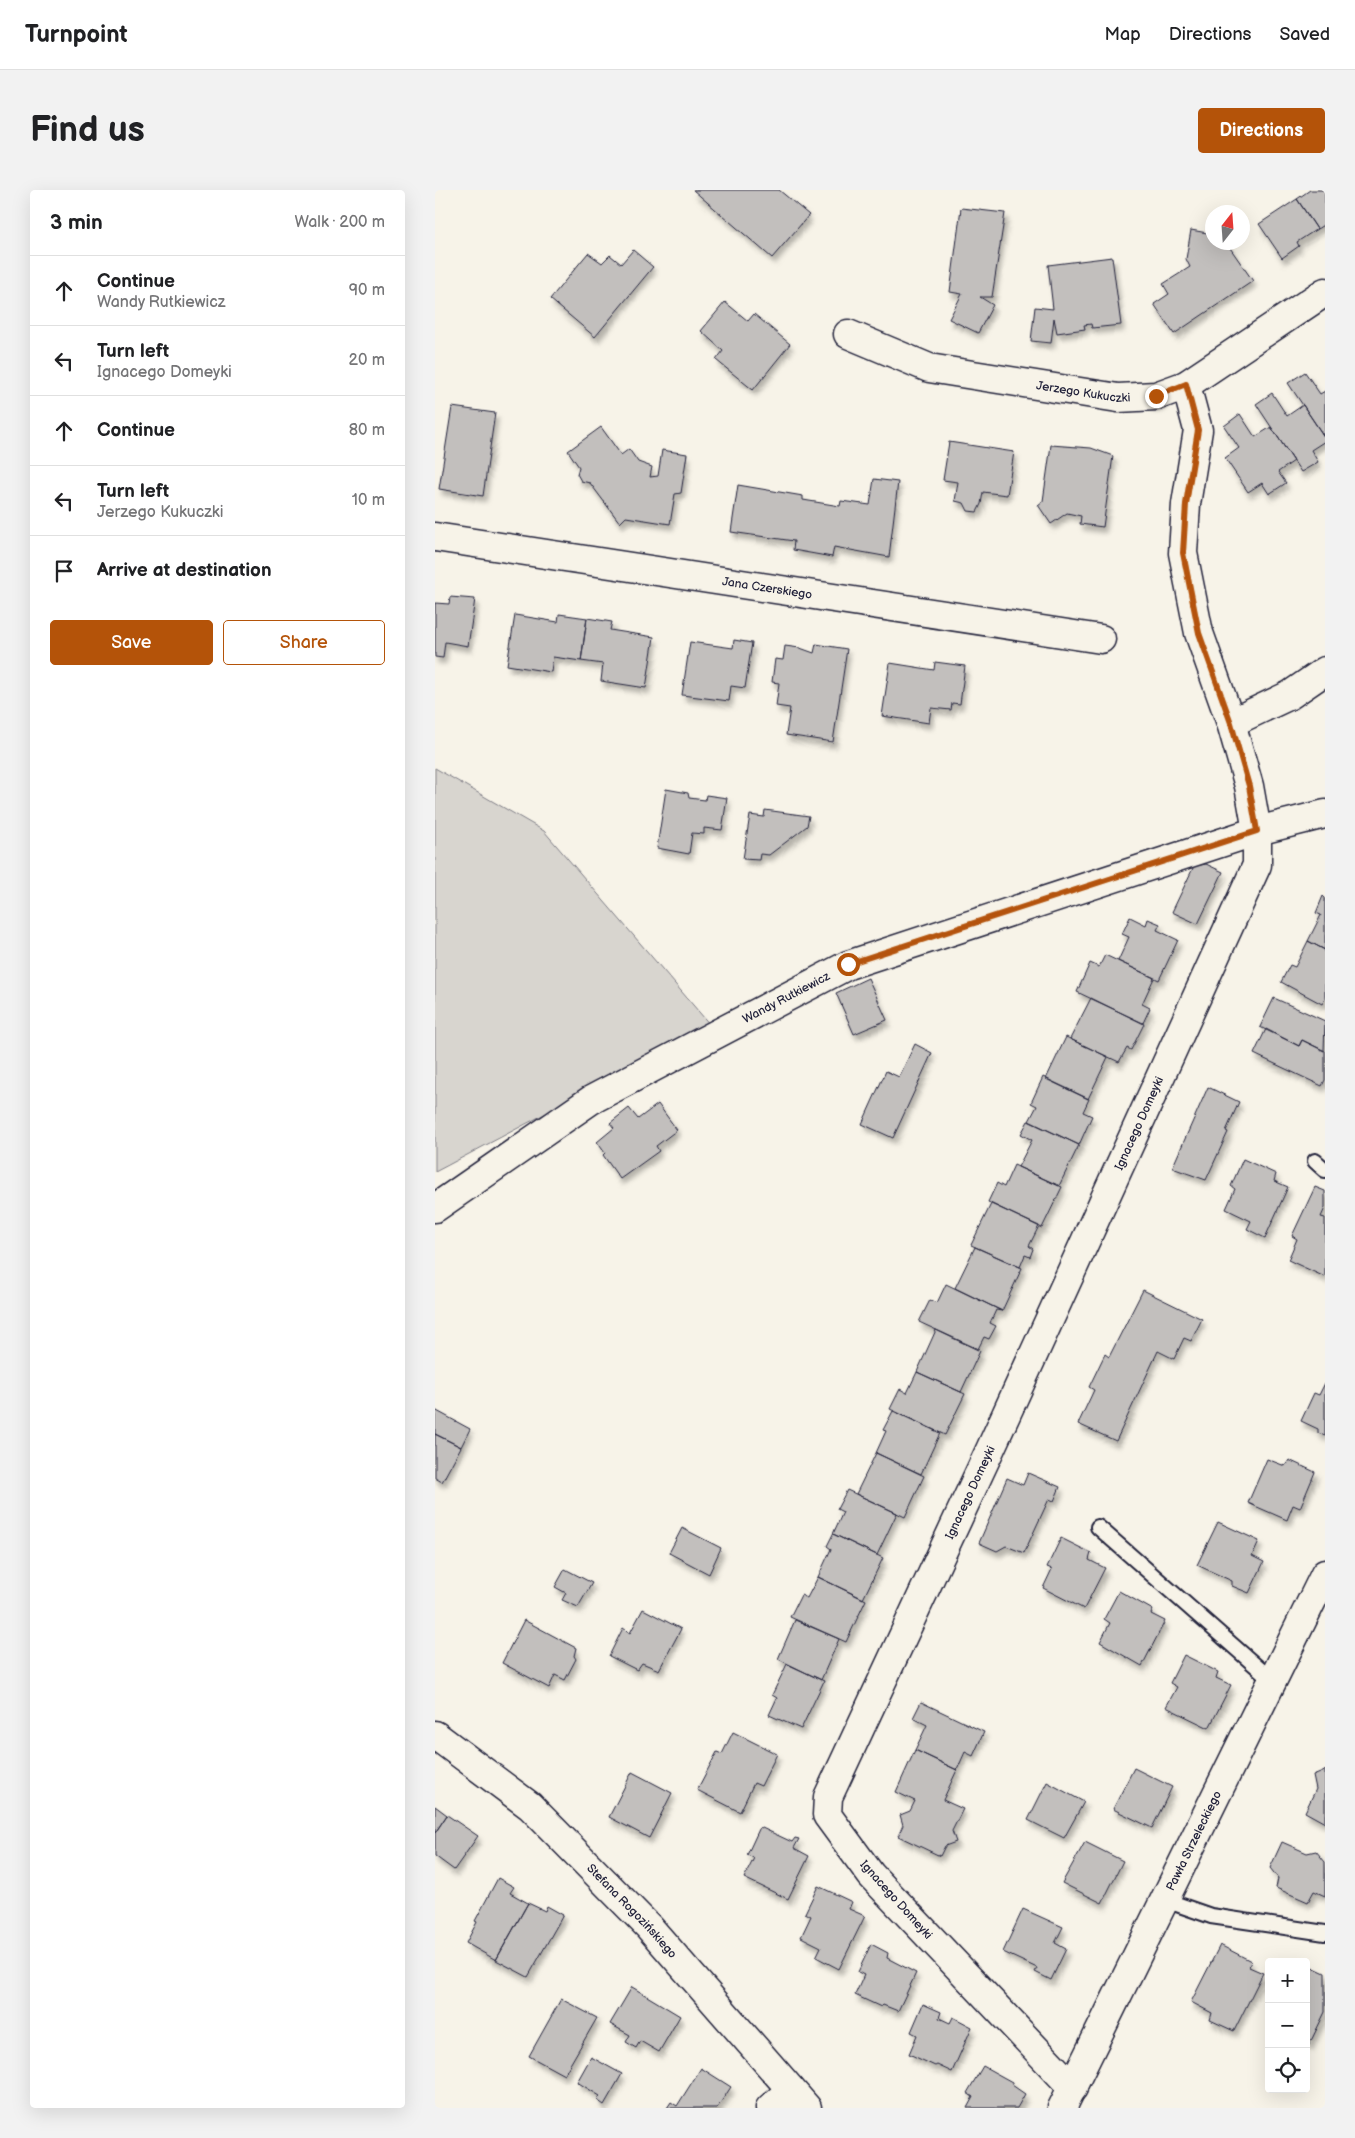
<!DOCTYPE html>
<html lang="en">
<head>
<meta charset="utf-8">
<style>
  :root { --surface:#fff; --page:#f2f2f2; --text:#202124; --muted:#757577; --line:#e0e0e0; --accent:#b45309 }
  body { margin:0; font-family:"Balsamiq Sans",sans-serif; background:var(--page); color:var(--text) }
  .controls { position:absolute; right:15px; bottom:15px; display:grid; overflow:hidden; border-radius:5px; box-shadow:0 5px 20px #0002 }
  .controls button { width:45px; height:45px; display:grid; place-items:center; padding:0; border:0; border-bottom:1px solid var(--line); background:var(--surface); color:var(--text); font:25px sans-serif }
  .compass { position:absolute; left:770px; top:15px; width:45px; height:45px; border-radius:50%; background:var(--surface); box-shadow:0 5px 20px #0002; rotate:17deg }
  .stop { position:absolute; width:15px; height:15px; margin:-11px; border:4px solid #b45309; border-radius:50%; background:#fff }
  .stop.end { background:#b45309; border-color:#fff; box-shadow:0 1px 5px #0008 }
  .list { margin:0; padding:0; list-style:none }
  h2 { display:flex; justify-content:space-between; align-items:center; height:65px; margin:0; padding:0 20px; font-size:21px }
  h2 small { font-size:16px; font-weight:400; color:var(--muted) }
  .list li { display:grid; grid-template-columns:32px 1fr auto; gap:15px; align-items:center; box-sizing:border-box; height:70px; padding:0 20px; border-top:1px solid var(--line) }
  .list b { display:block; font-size:19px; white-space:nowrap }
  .list p { margin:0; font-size:16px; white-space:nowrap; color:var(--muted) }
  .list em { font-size:16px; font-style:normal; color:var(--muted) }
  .actions { display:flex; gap:10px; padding:15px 20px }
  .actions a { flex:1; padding:11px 0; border:1px solid var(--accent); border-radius:5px; text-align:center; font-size:18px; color:var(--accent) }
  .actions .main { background:var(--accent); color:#fff }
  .icon { flex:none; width:28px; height:28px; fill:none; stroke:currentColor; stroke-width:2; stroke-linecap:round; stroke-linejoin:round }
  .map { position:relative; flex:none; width:890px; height:1918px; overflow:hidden; border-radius:5px }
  header { display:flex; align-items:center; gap:30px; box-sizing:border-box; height:70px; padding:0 25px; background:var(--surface); border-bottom:1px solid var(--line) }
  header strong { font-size:24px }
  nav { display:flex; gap:28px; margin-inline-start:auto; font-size:18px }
  .intro { display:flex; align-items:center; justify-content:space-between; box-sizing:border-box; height:120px; padding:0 30px }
  h1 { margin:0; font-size:35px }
  .button { padding:12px 22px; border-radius:5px; background:var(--accent); color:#fff; font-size:18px; font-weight:700 }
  main { display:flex; gap:30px; padding:0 30px }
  aside { flex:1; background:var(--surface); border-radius:5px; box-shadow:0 5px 20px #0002 }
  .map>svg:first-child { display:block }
  .grass { fill:#d8d5cf; stroke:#7d7c85 }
  .building { fill:#c2bfbd; stroke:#22223b; filter:url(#shadow) }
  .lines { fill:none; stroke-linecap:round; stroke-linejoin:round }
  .lane-casing { stroke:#22223b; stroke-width:18 }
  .street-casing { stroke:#22223b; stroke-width:31 }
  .lane { stroke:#f7f3e8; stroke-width:14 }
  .street { stroke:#f7f3e8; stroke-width:28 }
  .route { stroke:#b45309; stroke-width:6 }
  .labels { text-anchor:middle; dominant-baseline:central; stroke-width:5; stroke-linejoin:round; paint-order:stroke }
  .street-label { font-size:12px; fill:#22223b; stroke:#f7f3e8 }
</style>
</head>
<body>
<header>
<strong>Turnpoint</strong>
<nav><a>Map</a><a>Directions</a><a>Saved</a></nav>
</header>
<div class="intro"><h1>Find us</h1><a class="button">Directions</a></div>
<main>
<aside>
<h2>3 min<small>Walk · 200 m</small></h2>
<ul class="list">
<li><svg class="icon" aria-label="ahead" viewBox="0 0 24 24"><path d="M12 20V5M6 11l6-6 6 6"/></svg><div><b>Continue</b><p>Wandy Rutkiewicz</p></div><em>90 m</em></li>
<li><svg class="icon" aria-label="left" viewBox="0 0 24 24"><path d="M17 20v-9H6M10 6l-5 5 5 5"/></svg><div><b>Turn left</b><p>Ignacego Domeyki</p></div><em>20 m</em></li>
<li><svg class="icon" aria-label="ahead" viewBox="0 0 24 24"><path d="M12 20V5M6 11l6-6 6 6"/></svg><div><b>Continue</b></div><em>80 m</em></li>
<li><svg class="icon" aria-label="left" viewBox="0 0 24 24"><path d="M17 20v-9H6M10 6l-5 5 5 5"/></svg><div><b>Turn left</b><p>Jerzego Kukuczki</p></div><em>10 m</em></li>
<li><svg class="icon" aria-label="arrive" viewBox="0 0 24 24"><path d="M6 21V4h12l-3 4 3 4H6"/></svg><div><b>Arrive at destination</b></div></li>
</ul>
<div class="actions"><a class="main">Save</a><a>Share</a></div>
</aside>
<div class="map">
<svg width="890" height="1918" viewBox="0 0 890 1918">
  <defs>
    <filter id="shadow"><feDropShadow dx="3" dy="5.5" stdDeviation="2.5" flood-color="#0004"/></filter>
  </defs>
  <rect width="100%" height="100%" fill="#f7f3e8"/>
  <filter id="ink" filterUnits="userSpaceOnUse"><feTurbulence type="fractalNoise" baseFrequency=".02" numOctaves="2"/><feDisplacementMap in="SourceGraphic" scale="10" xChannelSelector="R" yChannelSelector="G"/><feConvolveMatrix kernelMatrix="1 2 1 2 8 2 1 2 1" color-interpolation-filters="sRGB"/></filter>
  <g filter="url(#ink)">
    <path class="grass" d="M0 578 109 641 276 836 0 982Z"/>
    <path class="building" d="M258 0H344L374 25 337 68Z
      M875 0H890V34L882 39 862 9Z
      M862 9 882 39 862 52 864 56 847 68 824 34Z
      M526 18 570 23 557 107H545L558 115 543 143 514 129 527 104 515 102Z
      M756 40 778 44V52H791L818 91 739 144 719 114 734 104 728 94 755 77 751 69Z
      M198 60 218 77 160 147 115 109 153 63 167 73 175 65 186 74Z
      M677 67 686 135 657 138 656 134 649 135 650 139 622 143 619 128 616 153 596 151 600 117 618 119 613 75Z
      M290 112 313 131 319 124 355 154 318 200 281 170 288 161 266 141Z
      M870 182 885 204 890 201V248L853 193Z
      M837 203 852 226 868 215 890 248V251L876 260 883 272 866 282 821 214Z
      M17 217 60 223 48 306 4 299Z
      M805 224 820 247 836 237 859 271 843 282 851 293 834 304 827 293 813 302 790 268 804 258 789 236Z
      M166 237 186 265 194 259 203 272 217 277 215 287 223 286 227 260 252 264 246 303 240 304 235 334 191 327 185 333 155 293 146 291 142 284 144 277 133 261Z
      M514 252 579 262 572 305 548 302 546 314 542 322 533 321 529 313 520 311 523 292 508 290Z
      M616 255 656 258 678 266 668 337 645 334 646 326 632 323 616 334 603 315 608 311Z
      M439 289 463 292 454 367 399 357 397 367 358 360 359 351 296 342 303 295 368 306V310L405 316 406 311 435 315Z
      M15 407 40 409 33 456 10 452 8 468 0 467V413L14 414Z
      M124 424 152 428 146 471 118 467 116 482 72 475 80 425 123 432Z
      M152 428 177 432 175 440 219 447 211 498 166 491 168 474 146 471Z
      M299 450 317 453 310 498 296 496 294 511 247 505 255 452 298 458Z
      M381 454 412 459 398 552 351 545 355 518 341 516 344 493 337 492 340 469 348 470 350 456 365 458 379 463Z
      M500 472 530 476 525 514 517 513 516 520 496 518 494 533 447 526 455 473 499 480Z
      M231 599 253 603 254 608 270 610 271 605 292 608 287 640 269 638V644L257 643 254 664 222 658Z
      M330 620 374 626 372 636 334 665 325 664 324 670 308 669 315 625 329 627Z
      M771 674 788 682 763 734 737 722 759 676Z
      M888 706 890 708V760L873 751 886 725 881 723Z
      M695 727 711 735 713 729 725 734 722 740 743 750 724 790 683 771 694 747 687 744Z
      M873 751 890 760V809L887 814 846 792 855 775 860 777Z
      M670 765 719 788 707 814 715 818 708 833 642 802 655 773 664 777Z
      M433 788 452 830 419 844 401 803Z
      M656 808 709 834 696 860 692 858 684 872 635 849Z
      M839 808 890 831 889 861 867 850 864 856 825 837Z
      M831 839 864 856 867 850 890 861V890L887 896 819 864Z
      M631 847 673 867 653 909 611 889Z
      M480 854 497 863 458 948 427 934 451 881 464 887Z
      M608 887 654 909 648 922 657 926 644 955 594 931 602 916 596 913Z
      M773 897 804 912 791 941 793 942 771 990 740 979 738 976Z
      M223 914 242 940 221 956 224 961 185 989 168 965 170 963 162 952 179 938 175 933 194 918 203 929Z
      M593 931 644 955 624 996 583 977 597 950 586 944Z
      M808 969 841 984 839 991 853 997 830 1048 812 1039 816 1031 791 1019 800 999 796 996Z
      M579 975 627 997 607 1038 553 1012 562 993 569 997Z
      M880 997 890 1001V1018L886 1027 890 1028V1087L853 1070 862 1049 857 1046Z
      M556 1014 604 1036 594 1056 598 1059 595 1067 590 1065 585 1077 536 1055Z
      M540 1057 587 1078 567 1121 520 1098Z
      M511 1094 567 1121 561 1120 555 1133 561 1136 554 1149 549 1147 543 1159 484 1132 495 1110 502 1113Z
      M708 1100 767 1129 756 1151 749 1148 739 1169 723 1161 681 1251 643 1234 659 1200 654 1197 670 1164 674 1167Z
      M501 1140 545 1161 526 1202 482 1182Z
      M482 1182 530 1204 510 1245 455 1219 465 1199 472 1203Z
      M890 1193V1246L883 1243V1239L866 1231 879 1203 884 1205Z
      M0 1220 35 1239 26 1257 0 1244Z
      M458 1221 505 1243 486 1284 441 1263 451 1241 448 1240Z
      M0 1244 26 1257 7 1292 0 1288Z
      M441 1263 489 1286 470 1327 421 1304Z
      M832 1269 850 1276 854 1270 880 1282 865 1318 858 1315 852 1330 813 1313Z
      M593 1283 625 1297 619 1311 614 1309 589 1363 571 1356 562 1361 544 1353 572 1288 588 1295Z
      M412 1300 462 1323 442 1365 398 1344 408 1322 402 1319Z
      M783 1332 824 1351 817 1366 829 1372 814 1403 797 1396V1391L762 1375Z
      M247 1338 286 1358 274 1384 234 1363Z
      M398 1344 448 1368 428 1409 383 1387 396 1359 392 1356Z
      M626 1348 656 1363 654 1370 670 1378 649 1419 608 1398 617 1379 612 1377Z
      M130 1379 157 1393 143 1417 127 1410 131 1403 120 1397Z
      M383 1387 431 1410 411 1452 355 1427 366 1405 372 1408Z
      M684 1401 718 1420 716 1424 730 1431 707 1476 665 1452 675 1433 669 1429Z
      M208 1419 246 1439 224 1480 207 1473 202 1480 174 1466 188 1438 195 1443Z
      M89 1430 141 1458 139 1466 141 1469 130 1490 120 1485 114 1498 67 1473Z
      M360 1430 404 1449 386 1490 343 1469Z
      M749 1465 783 1482 781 1488 796 1495 774 1538 731 1517 742 1497 735 1493Z
      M352 1474 389 1491 366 1539 334 1525 342 1508 337 1505Z
      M486 1512 549 1542 538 1566 530 1562 522 1580 480 1560 492 1535 478 1528Z
      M298 1542 342 1564 326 1596 319 1593 305 1622 262 1600 282 1562 287 1564Z
      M480 1560 522 1580 508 1610 528 1619 517 1641 521 1652 510 1656 505 1666 463 1646 468 1635 465 1625 475 1621 480 1611 461 1602Z
      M699 1578 737 1597 717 1638 678 1619Z
      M890 1580V1633L870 1622 881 1599 878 1585Z
      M197 1582 237 1603 214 1648 174 1627Z
      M612 1592 649 1612 629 1648 593 1630Z
      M0 1616 12 1625 0 1643Z
      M12 1625 43 1646 19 1680 0 1666V1643Z
      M325 1637 357 1652 360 1648 364 1649 359 1658 374 1666 353 1709 309 1688 319 1668 312 1665Z
      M650 1652 688 1671 667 1713 627 1693Z
      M847 1652 872 1663 881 1661 890 1672V1706L879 1701 873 1712 841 1698 843 1688 835 1678Z
      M63 1688 79 1697 75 1703 93 1713 61 1770 31 1753 42 1732 40 1731Z
      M383 1696 417 1712 414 1719 430 1726 404 1779 381 1767 386 1757 366 1747 376 1726 370 1723Z
      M93 1713 110 1721 112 1716 128 1725 93 1787 61 1770Z
      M588 1719 628 1737 620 1753 631 1759 616 1790 600 1782 602 1778 568 1762Z
      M436 1754 453 1763 452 1768 481 1783 463 1821 448 1815 446 1817 420 1805 429 1785 423 1782Z
      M785 1755 816 1771 814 1777 828 1783 799 1841 775 1830 777 1823 756 1812Z
      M871 1774 890 1783V1822L874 1855 871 1853Z
      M197 1797 245 1826 224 1862 205 1851 201 1858 191 1852 195 1845 175 1834Z
      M126 1809 162 1828 129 1885 94 1866Z
      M488 1814 506 1822 504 1828 515 1833 518 1827 537 1837 517 1882 502 1875 500 1876 474 1864 482 1845 476 1842Z
      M156 1867 187 1884 169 1915 162 1910 165 1906 142 1892Z
      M548 1876 577 1892V1895L590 1904 582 1918H532L538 1907 532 1903Z
      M266 1878 296 1897 282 1918H232L236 1912 242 1916Z"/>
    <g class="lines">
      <defs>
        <path id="lane" d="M880 971 890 980
          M663 1337 837 1490
          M730 1710 776 1726 890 1743"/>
        <g id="street">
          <path id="s1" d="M413 144 494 178 683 208 721 206 751 195 890 102"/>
          <path id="s2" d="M0 347 666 449"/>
          <path d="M796 533 855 505 890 481"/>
          <path id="s3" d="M0 1018 156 910 413 775 822 641 814 596 796 533 764 443 748 363 751 314 763 240 751 195"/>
          <path id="s4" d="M0 1545 95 1616 214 1737 372 1918"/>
          <path id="s5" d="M638 1898 436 1685 392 1625 393 1607 554 1262 822 675V641L890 624"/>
          <path d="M335 1918 356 1900"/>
          <path id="s6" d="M627 1918 890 1384"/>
        </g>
      </defs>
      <use href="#lane" class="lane-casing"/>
      <use href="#street" class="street-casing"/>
      <use href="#lane" class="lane"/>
      <use href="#street" class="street"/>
    </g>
  </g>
  <g class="lines" filter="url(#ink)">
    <path class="route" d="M413 774 822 641 814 596 796 533 764 443 748 363 751 314 763 240 751 194 721 206"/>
  </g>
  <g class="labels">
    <g class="street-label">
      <text stroke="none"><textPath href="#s1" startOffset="244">Jerzego Kukuczki</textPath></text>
      <text stroke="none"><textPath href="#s2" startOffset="336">Jana Czerskiego</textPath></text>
      <text stroke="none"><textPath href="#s3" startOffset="410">Wandy Rutkiewicz</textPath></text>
      <text stroke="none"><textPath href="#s5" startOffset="1128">Ignacego Domeyki</textPath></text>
      <text stroke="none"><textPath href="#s5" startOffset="722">Ignacego Domeyki</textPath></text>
      <text stroke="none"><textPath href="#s6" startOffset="298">Pawła Strzeleckiego</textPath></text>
      <text transform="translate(461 1710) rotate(48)">Ignacego Domeyki</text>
      <text stroke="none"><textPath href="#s4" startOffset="265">Stefana Rogozińskiego</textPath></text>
    </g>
  </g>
</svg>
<div class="controls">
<button>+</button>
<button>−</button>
<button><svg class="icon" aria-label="locate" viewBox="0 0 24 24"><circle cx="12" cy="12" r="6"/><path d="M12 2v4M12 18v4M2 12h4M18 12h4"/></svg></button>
</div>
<svg class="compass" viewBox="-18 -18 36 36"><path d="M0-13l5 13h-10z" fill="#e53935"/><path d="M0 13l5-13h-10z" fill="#757577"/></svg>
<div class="stop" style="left:413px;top:774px"></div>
<div class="stop end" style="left:721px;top:206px"></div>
</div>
</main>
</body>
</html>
